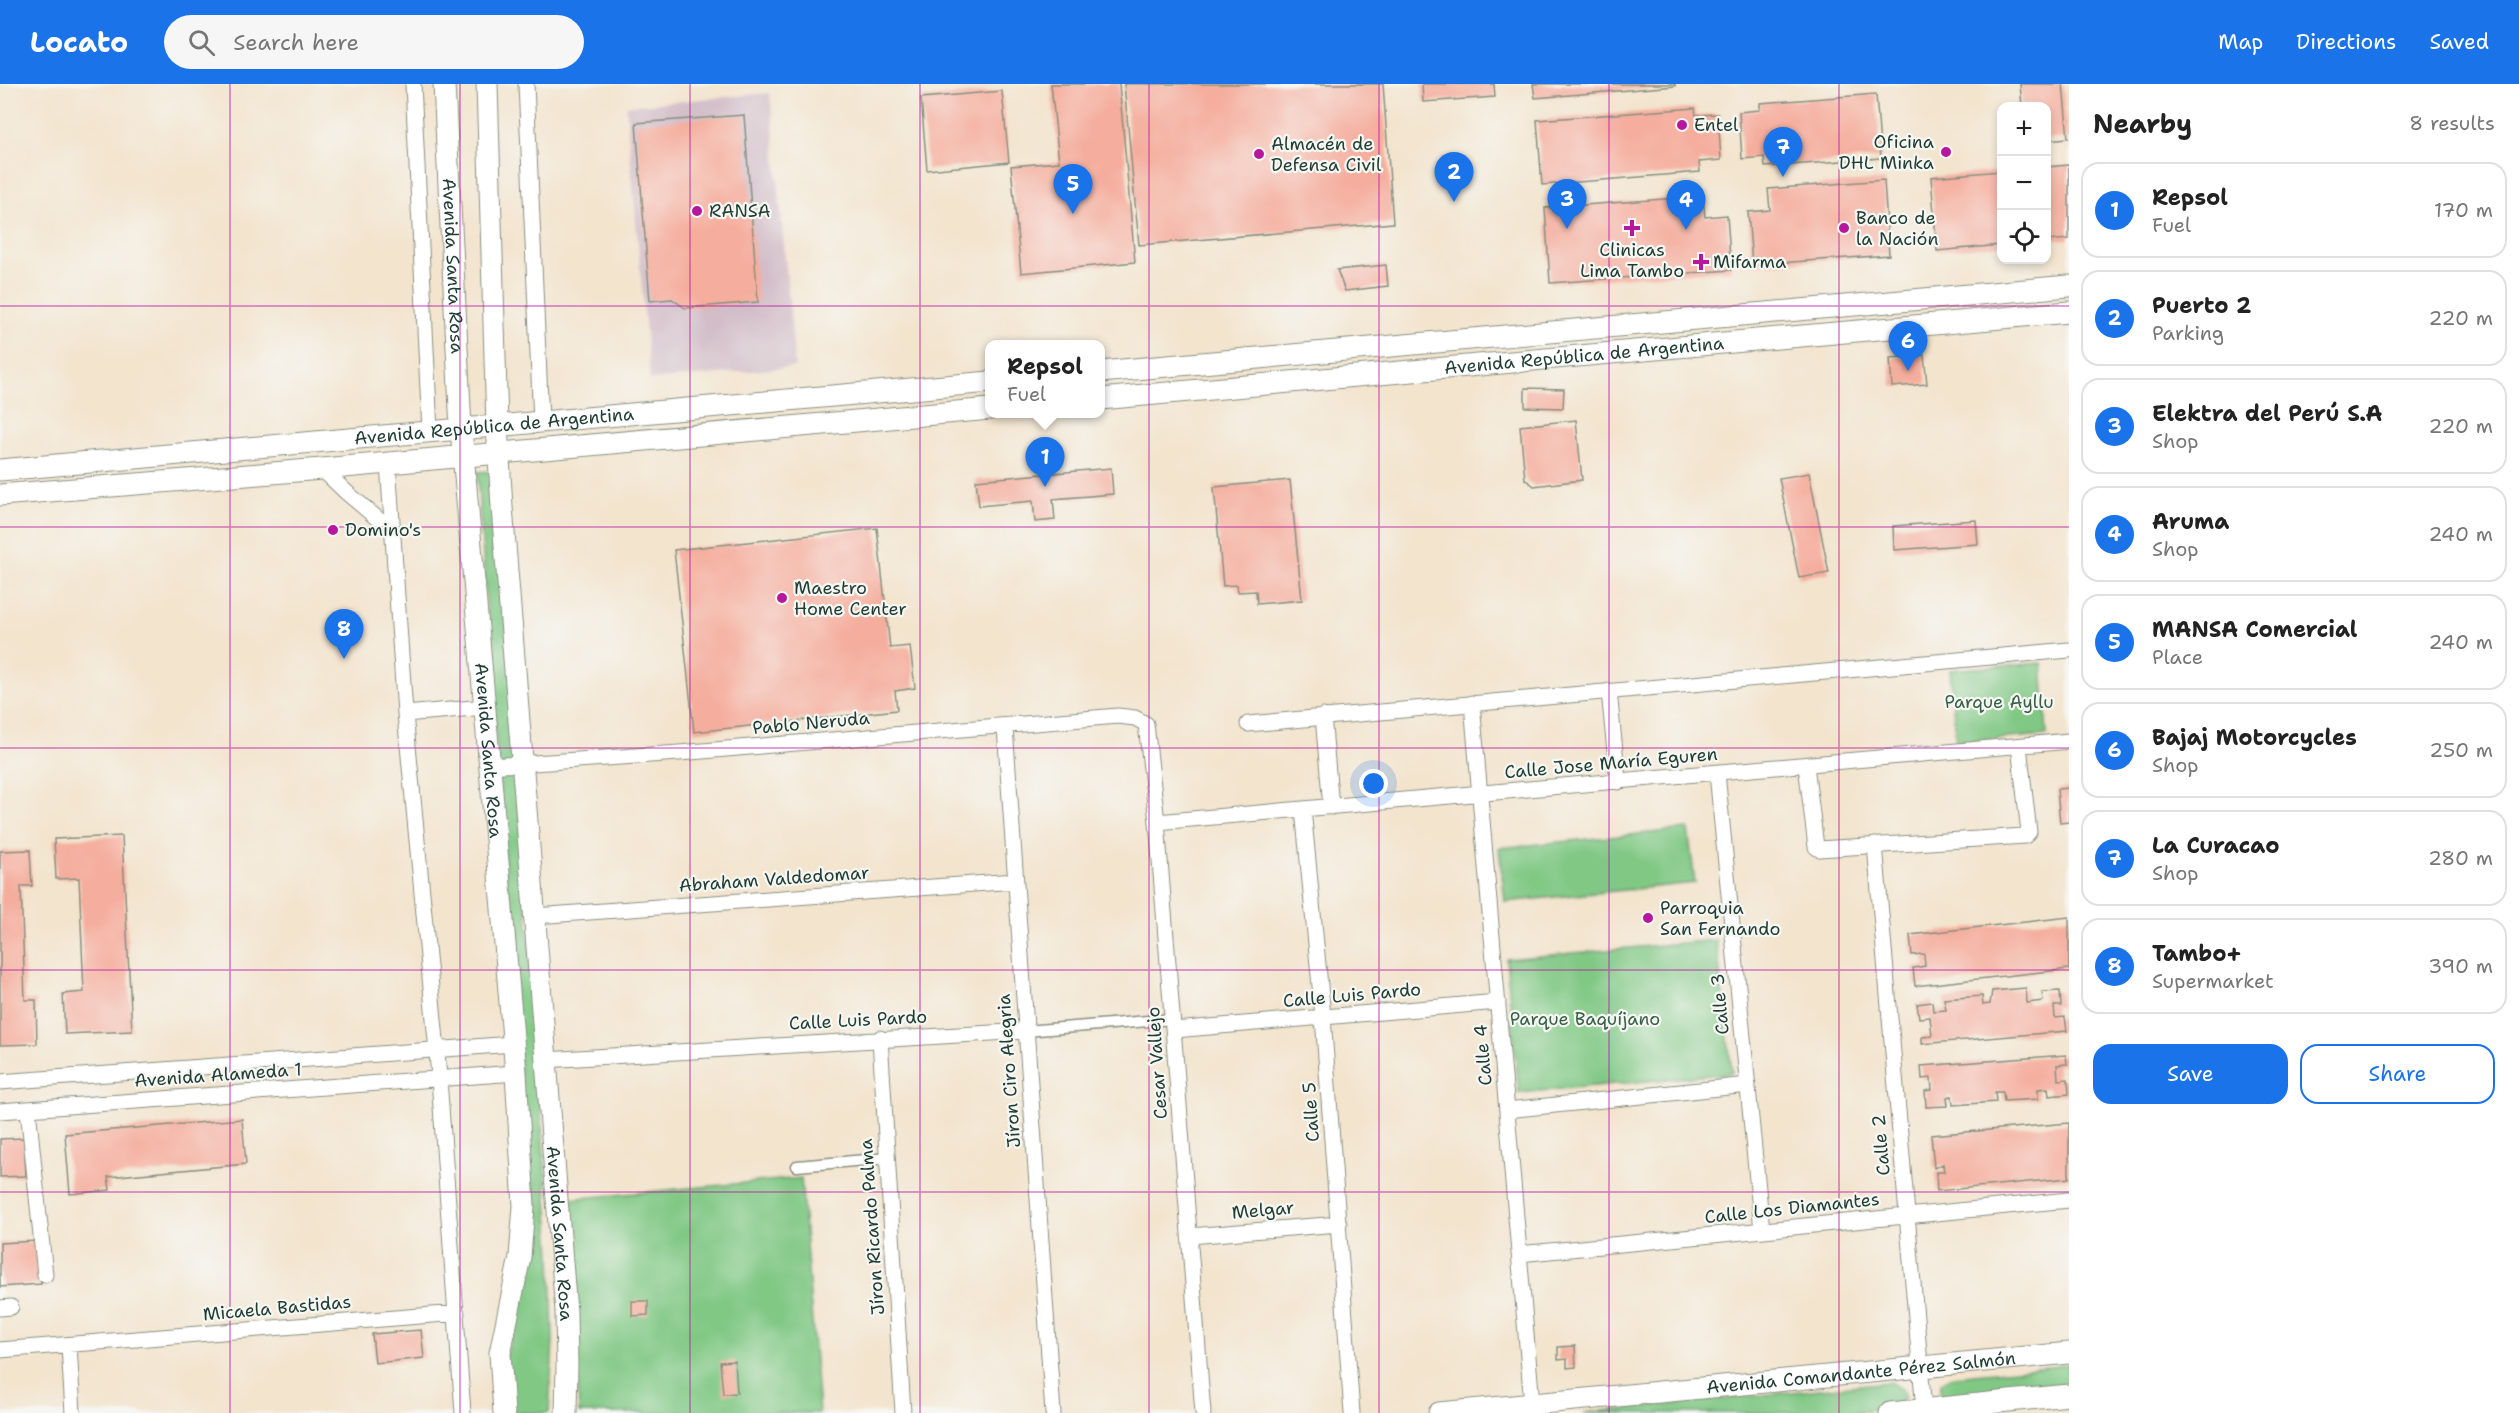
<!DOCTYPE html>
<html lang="en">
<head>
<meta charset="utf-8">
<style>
  :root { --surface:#fff; --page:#f6f6f6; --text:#222; --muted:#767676; --line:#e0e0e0; --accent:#1a73e8 }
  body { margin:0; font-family:"Shantell Sans",sans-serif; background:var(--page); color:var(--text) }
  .controls { position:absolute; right:18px; top:18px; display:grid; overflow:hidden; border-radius:12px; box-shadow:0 3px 9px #0003 }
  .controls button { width:54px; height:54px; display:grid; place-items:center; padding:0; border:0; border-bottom:2px solid var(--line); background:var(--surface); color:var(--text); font:30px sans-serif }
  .you { position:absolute; left:1374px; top:700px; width:21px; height:21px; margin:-15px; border:4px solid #fff; border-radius:50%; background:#1a73e8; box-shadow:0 0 0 9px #1a73e833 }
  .badge { display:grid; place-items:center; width:39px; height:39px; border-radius:50%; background:var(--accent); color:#fff; font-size:20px; font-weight:700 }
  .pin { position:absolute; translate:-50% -50px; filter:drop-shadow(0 2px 3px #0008) }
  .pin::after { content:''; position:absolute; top:32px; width:21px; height:18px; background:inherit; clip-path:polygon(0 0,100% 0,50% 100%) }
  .popup { position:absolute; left:985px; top:256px; width:120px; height:78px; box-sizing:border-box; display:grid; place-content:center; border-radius:12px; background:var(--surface); filter:drop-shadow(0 2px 4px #0005); font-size:20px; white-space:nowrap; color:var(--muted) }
  .popup b { font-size:22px; color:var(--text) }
  .popup::after { content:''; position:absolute; left:50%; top:100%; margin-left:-12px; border:12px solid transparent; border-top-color:var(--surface) }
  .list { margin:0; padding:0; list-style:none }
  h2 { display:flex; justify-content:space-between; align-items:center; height:78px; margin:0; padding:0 24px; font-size:26px }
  h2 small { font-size:20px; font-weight:400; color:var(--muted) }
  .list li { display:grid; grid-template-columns:39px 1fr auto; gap:18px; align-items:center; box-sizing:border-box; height:96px; margin:0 12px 12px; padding:0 12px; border:2px solid var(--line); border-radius:18px }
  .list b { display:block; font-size:22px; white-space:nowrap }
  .list p { margin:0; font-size:20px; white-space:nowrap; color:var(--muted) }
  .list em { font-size:20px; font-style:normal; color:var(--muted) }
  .actions { display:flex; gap:12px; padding:18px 24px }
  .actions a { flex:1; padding:14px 0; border:2px solid var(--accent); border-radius:18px; text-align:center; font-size:21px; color:var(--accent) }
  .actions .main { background:var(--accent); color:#fff }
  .icon { flex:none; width:33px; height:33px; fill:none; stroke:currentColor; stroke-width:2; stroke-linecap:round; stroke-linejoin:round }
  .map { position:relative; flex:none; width:2069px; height:1329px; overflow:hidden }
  header { display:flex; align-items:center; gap:36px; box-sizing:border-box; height:84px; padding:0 30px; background:var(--accent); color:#fff }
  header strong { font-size:28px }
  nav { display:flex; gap:33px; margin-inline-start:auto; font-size:21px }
  .search { width:420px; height:54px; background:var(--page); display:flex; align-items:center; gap:15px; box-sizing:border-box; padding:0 21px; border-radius:33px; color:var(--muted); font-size:22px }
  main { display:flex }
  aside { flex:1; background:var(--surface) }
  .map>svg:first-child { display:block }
  .industrial { fill:#d2bdc8 }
  .green { fill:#80c884; stroke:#50825c; stroke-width:1.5 }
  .building { fill:#f5ae9e }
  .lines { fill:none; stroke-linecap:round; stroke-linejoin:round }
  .pedestrian-casing { stroke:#899081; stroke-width:13 }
  .minor-casing { stroke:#899081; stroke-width:17 }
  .secondary-casing { stroke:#899081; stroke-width:23 }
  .pedestrian { stroke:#fff; stroke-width:10 }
  .minor { stroke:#fff; stroke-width:15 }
  .secondary { stroke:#fff; stroke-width:21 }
  .grid { fill:none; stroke:#b5179e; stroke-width:1.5; stroke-opacity:0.55 }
  .poi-dot { fill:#b5179e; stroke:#f6f6f2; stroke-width:2 }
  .labels { text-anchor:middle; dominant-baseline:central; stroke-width:4.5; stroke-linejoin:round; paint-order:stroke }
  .poi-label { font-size:18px; fill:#1f3d34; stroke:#f6f6f2; text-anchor:start }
  .street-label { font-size:18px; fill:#1f3d34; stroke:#f6f6f2 }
  .park-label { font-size:18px; fill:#376048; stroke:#f6f6f2 }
</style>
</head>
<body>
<header>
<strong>Locato</strong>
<div class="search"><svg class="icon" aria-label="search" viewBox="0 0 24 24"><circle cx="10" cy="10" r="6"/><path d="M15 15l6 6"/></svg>Search here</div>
<nav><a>Map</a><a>Directions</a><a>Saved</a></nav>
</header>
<main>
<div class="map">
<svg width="2069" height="1329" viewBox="0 0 2069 1329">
  <rect width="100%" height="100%" fill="#f6f6f2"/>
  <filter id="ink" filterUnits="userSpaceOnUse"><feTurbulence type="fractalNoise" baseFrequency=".0167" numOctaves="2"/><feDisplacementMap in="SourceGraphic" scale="12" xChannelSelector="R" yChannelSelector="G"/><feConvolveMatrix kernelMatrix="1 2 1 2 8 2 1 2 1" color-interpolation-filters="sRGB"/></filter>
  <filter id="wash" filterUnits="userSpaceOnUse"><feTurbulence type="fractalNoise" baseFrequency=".008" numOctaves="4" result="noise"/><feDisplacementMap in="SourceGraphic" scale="24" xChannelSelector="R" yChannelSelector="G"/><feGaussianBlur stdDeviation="1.35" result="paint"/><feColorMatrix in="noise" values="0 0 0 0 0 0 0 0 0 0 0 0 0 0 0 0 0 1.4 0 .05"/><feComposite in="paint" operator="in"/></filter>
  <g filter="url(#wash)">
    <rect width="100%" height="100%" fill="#f3e4ce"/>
    <path class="industrial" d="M770 9 795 283 650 296 626 22Z"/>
    <path class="green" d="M496 387 551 1171 553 1257 549 1329H507L506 1273 533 1172 477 388Z
      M2042 579 2047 651 1956 658 1950 586Z
      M1688 745 1695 799 1505 818 1499 764Z
      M1716 856 1732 989 1519 1009 1506 875Z
      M801 1094 819 1329H579L570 1115Z
      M2069 1281V1308L1949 1318 1940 1310 1941 1298 1953 1292Z
      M1890 1298 1902 1305 1905 1314 1896 1324 1847 1329H1584Z"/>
    <g id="blocks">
      <path class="building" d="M1051 0H1119L1135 178 1021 189 1011 82 1059 78Z
        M1124 0H1383L1393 139 1139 161Z
        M1422 0H1494L1495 13 1423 18Z
        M1533 0H1675V2L1535 14Z
        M2020 0H2063L2068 54 2046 56V22H2022Z
        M1002 7 1009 78 927 86 921 14Z
        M1876 10 1881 74 1765 83 1764 73 1742 75 1739 28 1760 26V19Z
        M1695 24 1696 31 1718 30 1721 76 1699 78 1700 88 1542 101 1537 36Z
        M744 31 758 218 685 224 672 215 650 217 636 39Z
        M2069 81V155L2046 157V83Z
        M2001 87V161L1937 167 1931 93Z
        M1884 96 1889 171 1752 181 1748 128 1770 126 1768 105Z
        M1703 112 1705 133 1727 131 1731 186 1550 199 1545 124Z
        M1386 181 1388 202 1345 207 1337 186Z
        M1924 271 1927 300 1892 303 1890 274Z
        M1525 304 1564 305 1563 324 1525 323Z
        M1576 336 1582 396 1534 402 1525 395 1520 342Z
        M1111 384 1113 410 1053 415 1055 436 1035 438 1033 417 979 422 976 396Z
        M1809 389 1829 489 1799 494 1779 394Z
        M1290 396 1302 516 1257 520 1256 507 1238 508 1237 501 1223 502 1214 403Z
        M1976 436 1978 460 1894 466 1893 442Z
        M877 444 890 564 910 562 915 604 895 607 897 626 694 648 674 466Z
        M2069 704V738L2060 739 2057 705Z
        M122 752 132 947 65 950 63 910 84 908 79 794 56 795 54 755Z
        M30 766 32 802H21L25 916H36L37 960 0 961V767Z
        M2069 833V885L1915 902 1913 884 1925 882 1924 870 1912 871 1910 851Z
        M2026 904 2027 919 2043 917 2042 908 2060 907 2061 922H2054L2055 934 2065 933 2067 947 1922 960V953L1932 952 1930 933 1919 934 1917 920 1932 918 1933 927 1946 926 1944 915 1982 912 1983 921 1990 920 1992 907Z
        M2066 971 2067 980 2057 981 2058 996 2068 995 2069 1010 2049 1012 2048 1004 2038 1005V1015L2004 1017 2003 1008H1995L1996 1018 1953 1021 1952 1012 1947 1013 1948 1022 1926 1023 1925 1007 1932 1006 1931 994 1922 995 1921 982Z
        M242 1035 246 1080 108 1093 110 1106 70 1110 65 1050Z
        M2069 1039V1094L1937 1107 1936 1088H1944L1943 1080 1934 1084 1931 1051Z
        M24 1054 26 1092 0 1093V1055Z
        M37 1157 41 1200 0 1203V1159Z
        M632 1217H648V1231L632 1232Z
        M421 1246 424 1274 375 1279 372 1250Z
        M1575 1262 1576 1283 1567 1284V1275L1558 1276V1263Z
        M735 1277 737 1309 723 1310 720 1278Z"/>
    </g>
  </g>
  <g filter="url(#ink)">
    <use href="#blocks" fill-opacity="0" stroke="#899081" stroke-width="1.5"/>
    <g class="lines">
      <defs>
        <path id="pedestrian" d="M1025 947 1173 935
          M797 1082 888 1074"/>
        <path id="minor" d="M413 0 430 347
          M526 0 541 338
          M388 379 405 630 485 623
          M322 385 346 408 392 447
          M1609 607 1618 698
          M1472 619 1532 1320
          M405 630 437 967 463 1329
          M1323 632 1331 723
          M1248 640 2069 566
          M1005 643 1053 1329
          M1806 681 1816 763 1819 765 2025 752 2029 748 2019 662
          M489 682 679 669 1118 632 1135 634 1146 640 1157 738 1203 1329
          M1717 689 1762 1146
          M1303 725 1323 933 1352 1329
          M1157 738 2069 657
          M1875 761 1924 1326
          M535 832 1015 797
          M1174 946 1498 918
          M880 954 903 1329
          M545 976 1025 947
          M0 998 513 960
          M28 1025 45 1191
          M1507 1026 1748 1001
          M0 1027 516 989
          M1190 1152 1339 1140
          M1519 1170 2069 1116
          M0 1224 11 1223
          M69 1261 73 1329
          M0 1266 457 1229"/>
        <g id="secondary">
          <path id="s1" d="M444 0 461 345 516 989 524 1122 520 1173 500 1269 504 1329"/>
          <path id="s2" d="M487 0 497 342 502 423 566 1228 567 1281 566 1329"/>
          <path d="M1100 288 2069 202"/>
          <path id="s3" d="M1100 315 2069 228"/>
          <path id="s4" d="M0 386 990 298"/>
          <path d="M0 411 322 385 990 325"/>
          <path id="s5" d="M1439 1329 2069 1269"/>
          <path d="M1890 1329 2069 1311"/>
        </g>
      </defs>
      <use href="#pedestrian" class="pedestrian-casing"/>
      <use href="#minor" class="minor-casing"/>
      <use href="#secondary" class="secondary-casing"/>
      <use href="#pedestrian" class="pedestrian"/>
      <use href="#minor" class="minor"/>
      <use href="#secondary" class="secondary"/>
    </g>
  </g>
  <path class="grid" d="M230 0V1329M460 0V1329M690 0V1329M920 0V1329M1149 0V1329M1379 0V1329M1609 0V1329M1839 0V1329M0 222H2069M0 443H2069M0 664H2069M0 886H2069M0 1108H2069"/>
  <g class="poi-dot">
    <circle cx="1682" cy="41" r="6"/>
    <circle cx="1946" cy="68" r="6"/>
    <circle cx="1259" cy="70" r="6"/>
    <circle cx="697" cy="127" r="6"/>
    <path d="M1629 135h6v6h6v6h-6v6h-6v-6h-6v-6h6z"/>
    <circle cx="1844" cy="144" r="6"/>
    <path d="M1698 169h6v6h6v6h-6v6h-6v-6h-6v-6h6z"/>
    <circle cx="333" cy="446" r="6"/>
    <circle cx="782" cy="514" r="6"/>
    <circle cx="1648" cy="834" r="6"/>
  </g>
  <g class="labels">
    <g class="poi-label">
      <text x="1694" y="41">Entel</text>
      <text x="1934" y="58" text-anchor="end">Oficina<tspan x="1934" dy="21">DHL Minka</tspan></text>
      <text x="1271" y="60">Almacén de<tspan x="1271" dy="21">Defensa Civil</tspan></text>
      <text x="709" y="127">RANSA</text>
      <text x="1856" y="134">Banco de<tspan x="1856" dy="21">la Nación</tspan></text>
      <text x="1632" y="166" text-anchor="middle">Clinicas<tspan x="1632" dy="21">Lima Tambo</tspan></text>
      <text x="1713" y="178">Mifarma</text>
      <text x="345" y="446">Domino's</text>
      <text x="794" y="504">Maestro<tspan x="794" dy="21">Home Center</tspan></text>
      <text x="1660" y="824">Parroquia<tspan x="1660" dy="21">San Fernando</tspan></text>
    </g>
    <g class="street-label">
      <text stroke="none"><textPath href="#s1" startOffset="182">Avenida Santa Rosa</textPath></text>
      <text stroke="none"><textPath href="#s3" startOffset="486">Avenida República de Argentina</textPath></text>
      <text stroke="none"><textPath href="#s4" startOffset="496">Avenida República de Argentina</textPath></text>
      <text transform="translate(811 639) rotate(-5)">Pablo Neruda</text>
      <text stroke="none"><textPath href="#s1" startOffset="668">Avenida Santa Rosa</textPath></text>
      <text transform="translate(1611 679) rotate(-5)">Calle Jose María Eguren</text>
      <text transform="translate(774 795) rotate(-4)">Abraham Valdedomar</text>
      <text transform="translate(1352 911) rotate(-5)">Calle Luis Pardo</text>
      <text transform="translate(1720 920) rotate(-95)">Calle 3</text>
      <text transform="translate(858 936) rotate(-3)">Calle Luis Pardo</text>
      <text transform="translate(1483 971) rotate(-95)">Calle 4</text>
      <text transform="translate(1157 979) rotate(-94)">Cesar Vallejo</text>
      <text transform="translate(1009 987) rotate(-94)">Jíron Ciro Alegria</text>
      <text transform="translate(218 991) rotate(-4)">Avenida Alameda 1</text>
      <text transform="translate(1311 1028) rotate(-94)">Calle 5</text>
      <text transform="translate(1881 1061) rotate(-95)">Calle 2</text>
      <text transform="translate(1792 1124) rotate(-6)">Calle Los Diamantes</text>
      <text transform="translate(1263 1126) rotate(-5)">Melgar</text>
      <text transform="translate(872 1143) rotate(-94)">Jíron Ricardo Palma</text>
      <text stroke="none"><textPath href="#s2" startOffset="1152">Avenida Santa Rosa</textPath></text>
      <text transform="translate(277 1224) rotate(-5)">Micaela Bastidas</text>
      <text stroke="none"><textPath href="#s5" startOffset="424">Avenida Comandante Pérez Salmón</textPath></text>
    </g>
    <g class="park-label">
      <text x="1999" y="618">Parque Ayllu</text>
      <text x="1585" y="935">Parque Baquíjano</text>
    </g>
  </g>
</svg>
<div class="controls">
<button>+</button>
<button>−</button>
<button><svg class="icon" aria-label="locate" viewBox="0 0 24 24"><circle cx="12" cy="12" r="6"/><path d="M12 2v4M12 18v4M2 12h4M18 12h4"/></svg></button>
</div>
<div class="you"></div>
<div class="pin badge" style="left:1045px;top:403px">1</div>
<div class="popup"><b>Repsol</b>Fuel</div>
<div class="pin badge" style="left:1454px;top:118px">2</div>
<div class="pin badge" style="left:1567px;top:145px">3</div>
<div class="pin badge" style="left:1686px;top:146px">4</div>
<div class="pin badge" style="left:1073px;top:130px">5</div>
<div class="pin badge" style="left:1908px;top:287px">6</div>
<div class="pin badge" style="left:1783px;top:93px">7</div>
<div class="pin badge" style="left:344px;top:575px">8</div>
</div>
<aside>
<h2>Nearby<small>8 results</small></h2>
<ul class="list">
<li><span class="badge">1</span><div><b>Repsol</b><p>Fuel</p></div><em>170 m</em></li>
<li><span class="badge">2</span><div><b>Puerto 2</b><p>Parking</p></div><em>220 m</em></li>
<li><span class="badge">3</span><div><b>Elektra del Perú S.A</b><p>Shop</p></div><em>220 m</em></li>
<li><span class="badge">4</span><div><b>Aruma</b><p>Shop</p></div><em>240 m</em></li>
<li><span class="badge">5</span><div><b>MANSA Comercial</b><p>Place</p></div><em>240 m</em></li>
<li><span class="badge">6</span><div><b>Bajaj Motorcycles</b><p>Shop</p></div><em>250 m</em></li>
<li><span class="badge">7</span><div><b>La Curacao</b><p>Shop</p></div><em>280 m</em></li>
<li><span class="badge">8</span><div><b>Tambo+</b><p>Supermarket</p></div><em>390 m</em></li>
</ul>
<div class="actions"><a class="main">Save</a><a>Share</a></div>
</aside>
</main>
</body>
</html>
